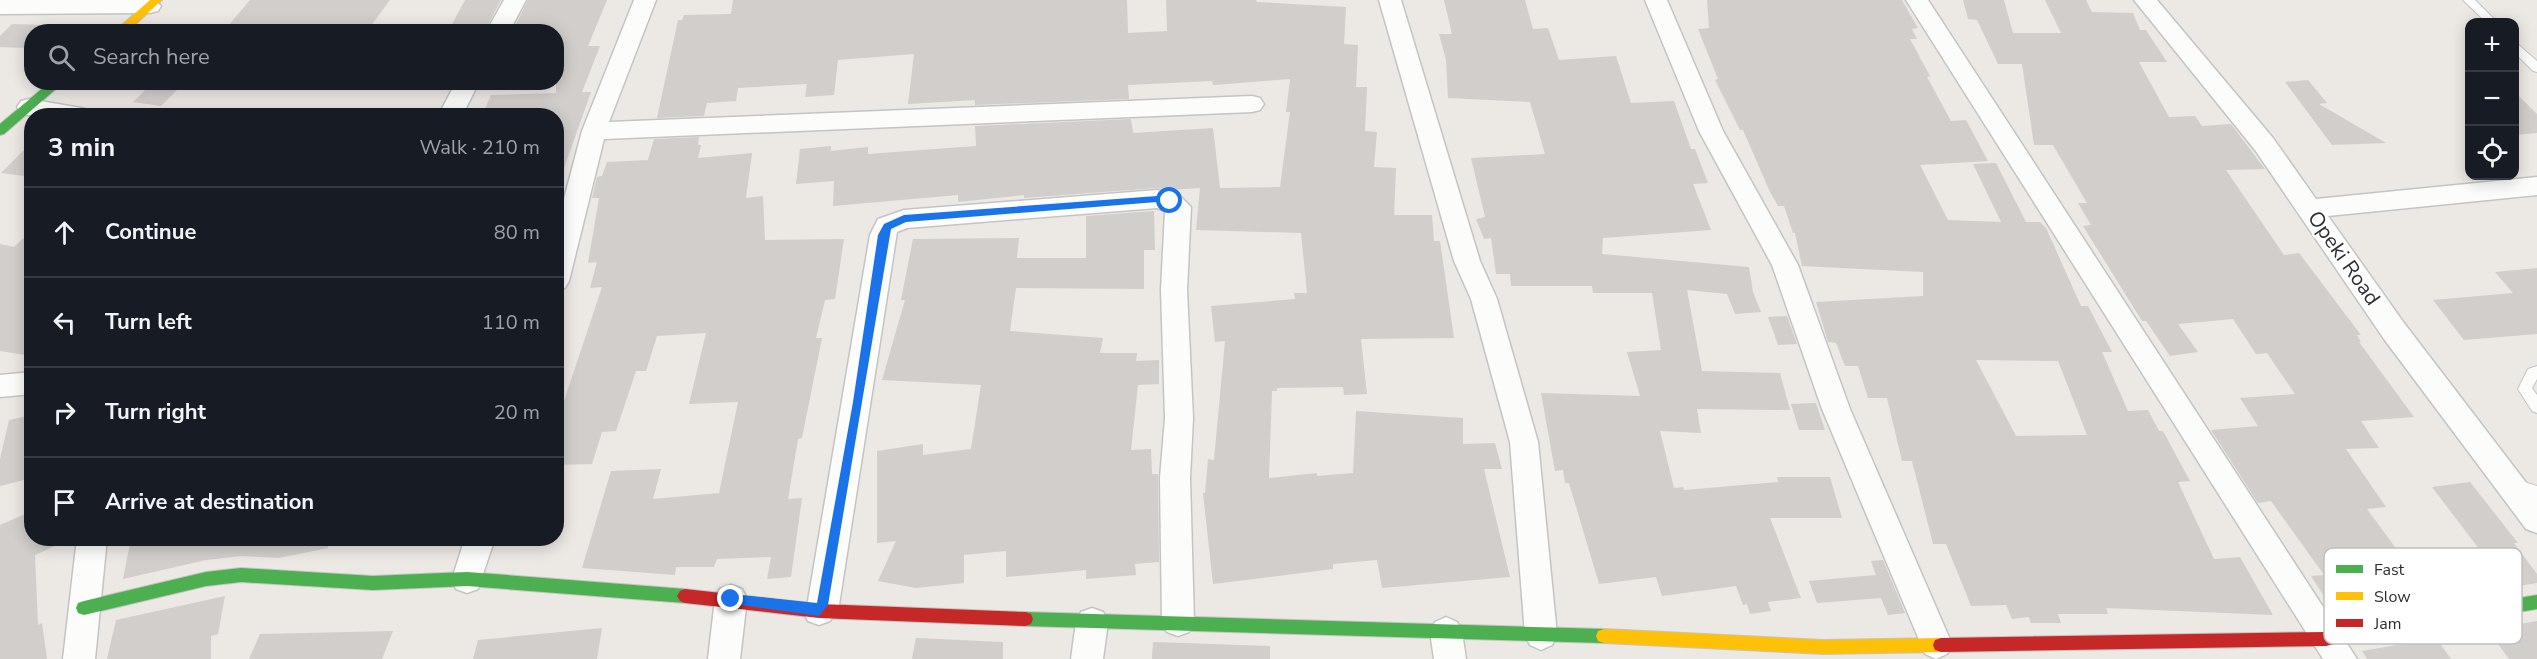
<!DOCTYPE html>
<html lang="en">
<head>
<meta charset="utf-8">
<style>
  :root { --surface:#171b24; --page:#20242c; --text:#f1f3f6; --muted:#9ea1a6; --line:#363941 }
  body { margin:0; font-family:"Nunito Sans",sans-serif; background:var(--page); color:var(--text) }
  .controls { position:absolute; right:18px; top:18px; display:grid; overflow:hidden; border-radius:12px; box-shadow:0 3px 15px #0003 }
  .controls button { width:54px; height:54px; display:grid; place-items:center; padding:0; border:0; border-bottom:2px solid var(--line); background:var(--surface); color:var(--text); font:30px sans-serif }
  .stop { position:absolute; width:18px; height:18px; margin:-14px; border:4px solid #1a73e8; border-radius:50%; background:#fff }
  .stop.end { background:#1a73e8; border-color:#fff; box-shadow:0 2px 6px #0008 }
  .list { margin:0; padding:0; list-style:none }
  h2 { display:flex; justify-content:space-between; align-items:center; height:78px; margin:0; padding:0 24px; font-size:26px }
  h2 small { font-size:20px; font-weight:400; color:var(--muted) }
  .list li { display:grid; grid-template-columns:39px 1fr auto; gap:18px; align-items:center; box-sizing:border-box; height:90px; padding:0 24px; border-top:2px solid var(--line) }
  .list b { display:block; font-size:22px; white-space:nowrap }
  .list em { font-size:20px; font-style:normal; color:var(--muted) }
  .icon { flex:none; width:33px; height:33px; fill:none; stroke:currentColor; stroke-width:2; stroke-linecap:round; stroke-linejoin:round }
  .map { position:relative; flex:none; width:2537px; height:659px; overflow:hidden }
  .search { position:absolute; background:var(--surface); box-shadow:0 3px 15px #0003; left:24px; top:24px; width:540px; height:66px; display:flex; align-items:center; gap:15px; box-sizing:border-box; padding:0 21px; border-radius:24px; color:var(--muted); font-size:22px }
  .panel { position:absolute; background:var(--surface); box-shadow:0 3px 15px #0003; left:24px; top:108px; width:540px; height:438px; border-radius:24px }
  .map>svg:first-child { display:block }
  .building { fill:#d1cecb; fill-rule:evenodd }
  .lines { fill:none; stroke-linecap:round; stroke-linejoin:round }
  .lane-casing { stroke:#c5c4c5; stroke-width:2 }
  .street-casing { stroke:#c5c4c5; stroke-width:3 }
  .fast-casing { stroke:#c5c4c5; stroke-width:2 }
  .slow-casing { stroke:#c5c4c5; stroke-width:2 }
  .jam-casing { stroke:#c5c4c5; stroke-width:2 }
  .lane { fill:#fcfcfb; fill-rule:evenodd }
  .street { fill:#fcfcfb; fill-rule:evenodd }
  .fast { fill:#4caf50; fill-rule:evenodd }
  .slow { fill:#ffc107; fill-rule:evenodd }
  .jam { fill:#c62828; fill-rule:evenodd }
  .route { fill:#1a73e8 }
  .labels { text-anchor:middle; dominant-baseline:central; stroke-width:4.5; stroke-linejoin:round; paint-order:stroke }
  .street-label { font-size:21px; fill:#2e2e2e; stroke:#fff }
  .key { fill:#fff; stroke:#c0c0c0; stroke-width:1.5 }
  .key-label { font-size:16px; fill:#2e2e2e }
</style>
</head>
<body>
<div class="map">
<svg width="2537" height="659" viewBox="0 0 2537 659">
  <rect width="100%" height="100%" fill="#ece8e4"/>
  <path class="building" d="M250 0H390L370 27 311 24 305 32H223Z
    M465 0H501L485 30H449Z
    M528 0H607L588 46H600L582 92H591L561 177 556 176V113L482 116 491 95 556 93V29L513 30Z
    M733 0H1127L1128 33 1167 31 1166 0H1256L1257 2 1346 7 1344 44 1358 45 1356 87H1367L1365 131 1377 132 1374 167 1396 168 1394 215H1432L1434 241H1440L1454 338 1361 339 1367 394 1344 395 1343 387 1277 388V391H1272L1269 478 1317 473V476L1353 473 1356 411 1463 418V444L1495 443 1502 469H1484L1510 577 1382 588 1377 560 1333 564V569L1213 584 1203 493H1205L1208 459 1214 460 1225 341 1215 342 1211 306 1295 299 1294 293H1307L1301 233 1196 230 1200 188 1169 190 1157 188 1024 198V195L958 202V195L833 206 834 181 796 184 800 149 831 146V151L868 147V154L976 146 975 126 1131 119 1133 133 1213 128 1220 188 1280 187 1290 112H1286L1290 79 1213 85 1212 81 1128 85 1129 99 975 105V100L908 104 914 54 838 60 834 95 805 97 807 84 738 88 736 101 707 103 704 116 657 118 678 20H682L684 15 731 14Z
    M1444 0H1525L1533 29 1548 28 1559 60 1616 56 1631 103 1674 101 1691 149H1695L1708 183 1693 184 1711 230 1603 238 1602 254 1749 267 1753 292 1761 312 1735 314 1727 294 1687 290 1702 371 1780 373 1790 410 1697 409 1701 433 1660 431 1674 488 1683 487 1684 490 1778 482 1777 477H1830L1842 518H1770L1801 598 1768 602 1771 611 1750 614 1747 604 1743 605 1736 586 1662 596 1656 577 1599 584 1569 483H1565L1563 470 1555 471 1541 393 1640 396 1627 352 1661 350 1652 293H1593L1592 286H1511L1510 274H1496L1491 238 1484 239 1476 219 1485 217 1471 158 1545 154 1530 102 1448 98 1446 60 1439 34H1452Z
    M1707 0H1902L1918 28 1912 29 1917 39H1910L1930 76 1927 77 1951 121 1966 120 1988 161 1920 165 1948 220 2001 222 1973 164 1996 163 2026 222H2040L2046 228 2081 306H2088L2112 352H2102L2128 411 2148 410 2159 431H2163L2190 481 2178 482 2214 559 2240 557 2273 615 2106 608 2108 614H2058L2061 623H2031L2029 617 2012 619 2006 605 1971 606 1946 544H1933L1912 461H1902L1887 398H1868L1858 366H1845L1836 343 1828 342 1816 302 1923 296V272L1802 266 1795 233H1793L1784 206H1778L1770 192 1743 130H1740L1715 80 1718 79 1698 29 1709 28ZM1976 360 2058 361 2087 435 2016 436Z
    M1963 0H2004L2013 33H2061L2045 0H2086L2092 12 2133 13 2140 30H2146L2167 62H2139L2169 117 2195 116 2202 126 2231 124 2265 169 2226 170 2284 255 2299 253 2361 335H2357L2361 342H2359L2414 417 2361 421 2379 448 2346 449 2386 507 2367 509 2409 566 2486 558 2432 487 2470 482 2518 543H2514L2537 574V583L2339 616 2334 612 2311 576 2324 575 2271 501 2258 503 2211 430 2258 426 2240 398 2295 394 2267 353 2256 354 2233 319 2178 324 2198 352 2170 356 2146 321H2142L2083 226 2091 225 2078 203H2087L2053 145H2034L2022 64H1998L1977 20 1968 19Z
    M12 24 47 25 41 32H32V42L26 48 0 47V36Z
    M2308 80 2327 103 2319 104 2386 143 2332 145 2285 82Z
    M153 82H185L161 106 133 102Z
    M2514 91 2537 114V133L2514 135Z
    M699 137 698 145H701L698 158 752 153 746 198 763 196 765 240 844 239 835 299 825 300 816 338H822L802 438 798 439 788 499 802 498 791 577 767 579 771 557 717 559 714 567H676L675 575 582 568 611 471 661 469 653 499 719 493 738 402 689 404 706 333 657 336 646 371H636L616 431 602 432 592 464 556 465V401H564L602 287 590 288 597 262 588 263 599 198H592L597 177 602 176 607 162 648 160 654 139Z
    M32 142V177L1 173Z
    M1154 211 1155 250H1144V289L1016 288 1010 331 1103 338 1100 353H1137L1136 361 1159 360V384L1138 385 1131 450 1151 449 1152 474H1158L1159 562 1135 564 1136 575 1086 579V570L1006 577V551L964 555V583L916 588 878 581 896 541 877 543V451L923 444V455L971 449 981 385 882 380 905 300H901L913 239 1019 238 1017 258H1086V216Z
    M32 230V356L0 351V244L14 247Z
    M2537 268V334L2464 340 2433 300 2513 293 2495 272Z
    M1787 316 1797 344 1778 345 1768 317Z
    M1816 403 1825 430H1799L1791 404Z
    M32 415V478L0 486V459L9 420Z
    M32 511V538H73L35 555 38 625 42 623 47 659H0V525Z
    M131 538H327L328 548 279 558 241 556 206 560 123 579Z
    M1883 560 1905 613 1888 615 1881 598 1817 603 1809 581 1876 575 1871 561Z
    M225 596 218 634 211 636V659H107L116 620Z
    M2537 621V659H2509L2491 634 2449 636Z
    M602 628 597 659H473L478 640Z
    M393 631 382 659H249L260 634Z
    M916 638 1003 642V659H912Z
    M2436 638 2451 659H2367L2362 651Z
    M1153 642 1270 646V659H1152Z"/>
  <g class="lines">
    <defs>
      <path id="lane" d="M2463 0H2475L2497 22H2486Z
        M2514 41 2537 61V72L2533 71 2514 52Z
        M2537 366V379L2532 388 2537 395V413L2532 411 2518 389 2528 369Z
        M2515 479 2537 486V498L2510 489 2508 485 2510 481Z"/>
      <path id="street" d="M0 0H154L161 6 158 11 150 13 0 14Z
        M504 0H526L509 32H486Z
        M634 0H656L609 122 1252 96 1260 98 1264 104 1260 110 1252 112 604 139 569 281 565 288 556 291V229L582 131Z
        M1379 0H1401L1480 261 1497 299 1538 442 1557 635 1552 645 1541 650 1530 645 1525 635 1510 442 1471 299 1454 261Z
        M1645 0H1667L1723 131 1798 265 1850 409 1952 644 1947 654 1936 659 1925 654 1822 409 1772 265 1699 131Z
        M1906 0H1928L2357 659H2323Z
        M2134 0H2157L2273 138 2316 199 2537 177V195L2328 216 2404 323 2537 497V533L2526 529 2384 339 2255 150Z
        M456 82H479L462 116H438Z
        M29 99 81 108 89 110 93 116H32L21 113 17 107 21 101Z
        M1157 190 1179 195 1191 207 1187 290 1193 418 1190 478 1194 622 1189 632 1178 636 1167 632 1162 622 1160 478 1165 418 1161 290 1165 211 1157 208 907 228 897 232 839 605 830 621 819 625 808 621 803 611 808 601 870 235 878 219 904 210Z
        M32 372V394L0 397V375Z
        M77 538H107L95 659H63Z
        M465 538H495L478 589 467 593 456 589 452 579Z
        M731 585 742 589 747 599 740 659H708L715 599 720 589Z
        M1092 608 1103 612 1108 622 1103 659H1071L1076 622 1081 612Z
        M1446 617 1457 622 1462 632 1466 659H1434L1430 632 1435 622Z"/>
      <path id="fast" d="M50 82H64L4 134 0 135V124Z
        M241 568 373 576 467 572 685 589 690 591 693 596 690 601 685 603 467 586 373 590 241 582 206 586 84 615 78 613 76 608 78 603 84 601 206 572Z
        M2537 595V609L2352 640 2346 638 2344 633 2346 628 2352 626Z
        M1025 612 1604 629 1610 631 1612 636 1610 641 1604 643 1025 626 1019 624 1017 619 1019 614Z"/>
      <path id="slow" d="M150 0H162L127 32H114Z
        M1604 629 1824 640 1941 638 1947 640 1949 645 1947 650 1941 652 1824 654 1604 643 1598 641 1596 636 1598 631Z"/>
      <path id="jam" d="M685 589 819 604 1025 612 1031 614 1033 619 1031 624 1025 626 819 618 685 603 680 601 677 596 680 591Z
        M2352 626 2358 628 2360 633 2358 638 2326 646 1941 652 1935 650 1933 645 1935 640 1941 638 2326 632Z"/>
    </defs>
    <use href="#lane" class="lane-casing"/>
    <use href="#street" class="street-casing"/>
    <use href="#fast" class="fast-casing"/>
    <use href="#slow" class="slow-casing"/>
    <use href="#jam" class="jam-casing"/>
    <use href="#lane" class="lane"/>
    <use href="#street" class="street"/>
    <use href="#fast" class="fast"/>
    <use href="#slow" class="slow"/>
    <use href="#jam" class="jam"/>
  </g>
  <path class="route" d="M1157 196 1175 201 1170 205 1157 202 906 222 891 229 828 605 819 616 727 603 725 599 731 594 817 603 853 402 878 235 884 224 904 215Z"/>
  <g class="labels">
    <g class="street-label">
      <text transform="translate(2344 258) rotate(55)">Opeki Road</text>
    </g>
  </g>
  <rect x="2324" y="548" width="198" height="96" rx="9" class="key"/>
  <rect x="2336" y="565" width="27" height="8" fill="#4caf50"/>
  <rect x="2336" y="592" width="27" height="8" fill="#ffc107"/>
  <rect x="2336" y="619" width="27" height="8" fill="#c62828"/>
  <g class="key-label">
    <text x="2374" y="575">Fast</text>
    <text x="2374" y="602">Slow</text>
    <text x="2374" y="629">Jam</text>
  </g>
</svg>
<div class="controls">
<button>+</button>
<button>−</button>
<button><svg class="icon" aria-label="locate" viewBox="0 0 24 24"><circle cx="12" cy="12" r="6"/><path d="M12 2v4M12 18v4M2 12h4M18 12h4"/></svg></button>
</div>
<div class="stop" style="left:1170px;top:201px"></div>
<div class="stop end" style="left:731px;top:599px"></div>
<div class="search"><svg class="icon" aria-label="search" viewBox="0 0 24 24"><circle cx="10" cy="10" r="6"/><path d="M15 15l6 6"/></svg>Search here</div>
<section class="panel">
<h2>3 min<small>Walk · 210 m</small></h2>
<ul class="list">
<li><svg class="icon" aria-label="ahead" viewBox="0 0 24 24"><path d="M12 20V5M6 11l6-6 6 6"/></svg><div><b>Continue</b></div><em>80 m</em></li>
<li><svg class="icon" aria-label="left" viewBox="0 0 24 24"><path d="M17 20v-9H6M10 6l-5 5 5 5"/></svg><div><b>Turn left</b></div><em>110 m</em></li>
<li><svg class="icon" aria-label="right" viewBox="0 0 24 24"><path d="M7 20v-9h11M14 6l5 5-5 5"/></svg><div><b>Turn right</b></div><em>20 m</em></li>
<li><svg class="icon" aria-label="arrive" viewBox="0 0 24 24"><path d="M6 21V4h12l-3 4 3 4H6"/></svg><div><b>Arrive at destination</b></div></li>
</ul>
</section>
</div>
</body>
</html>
